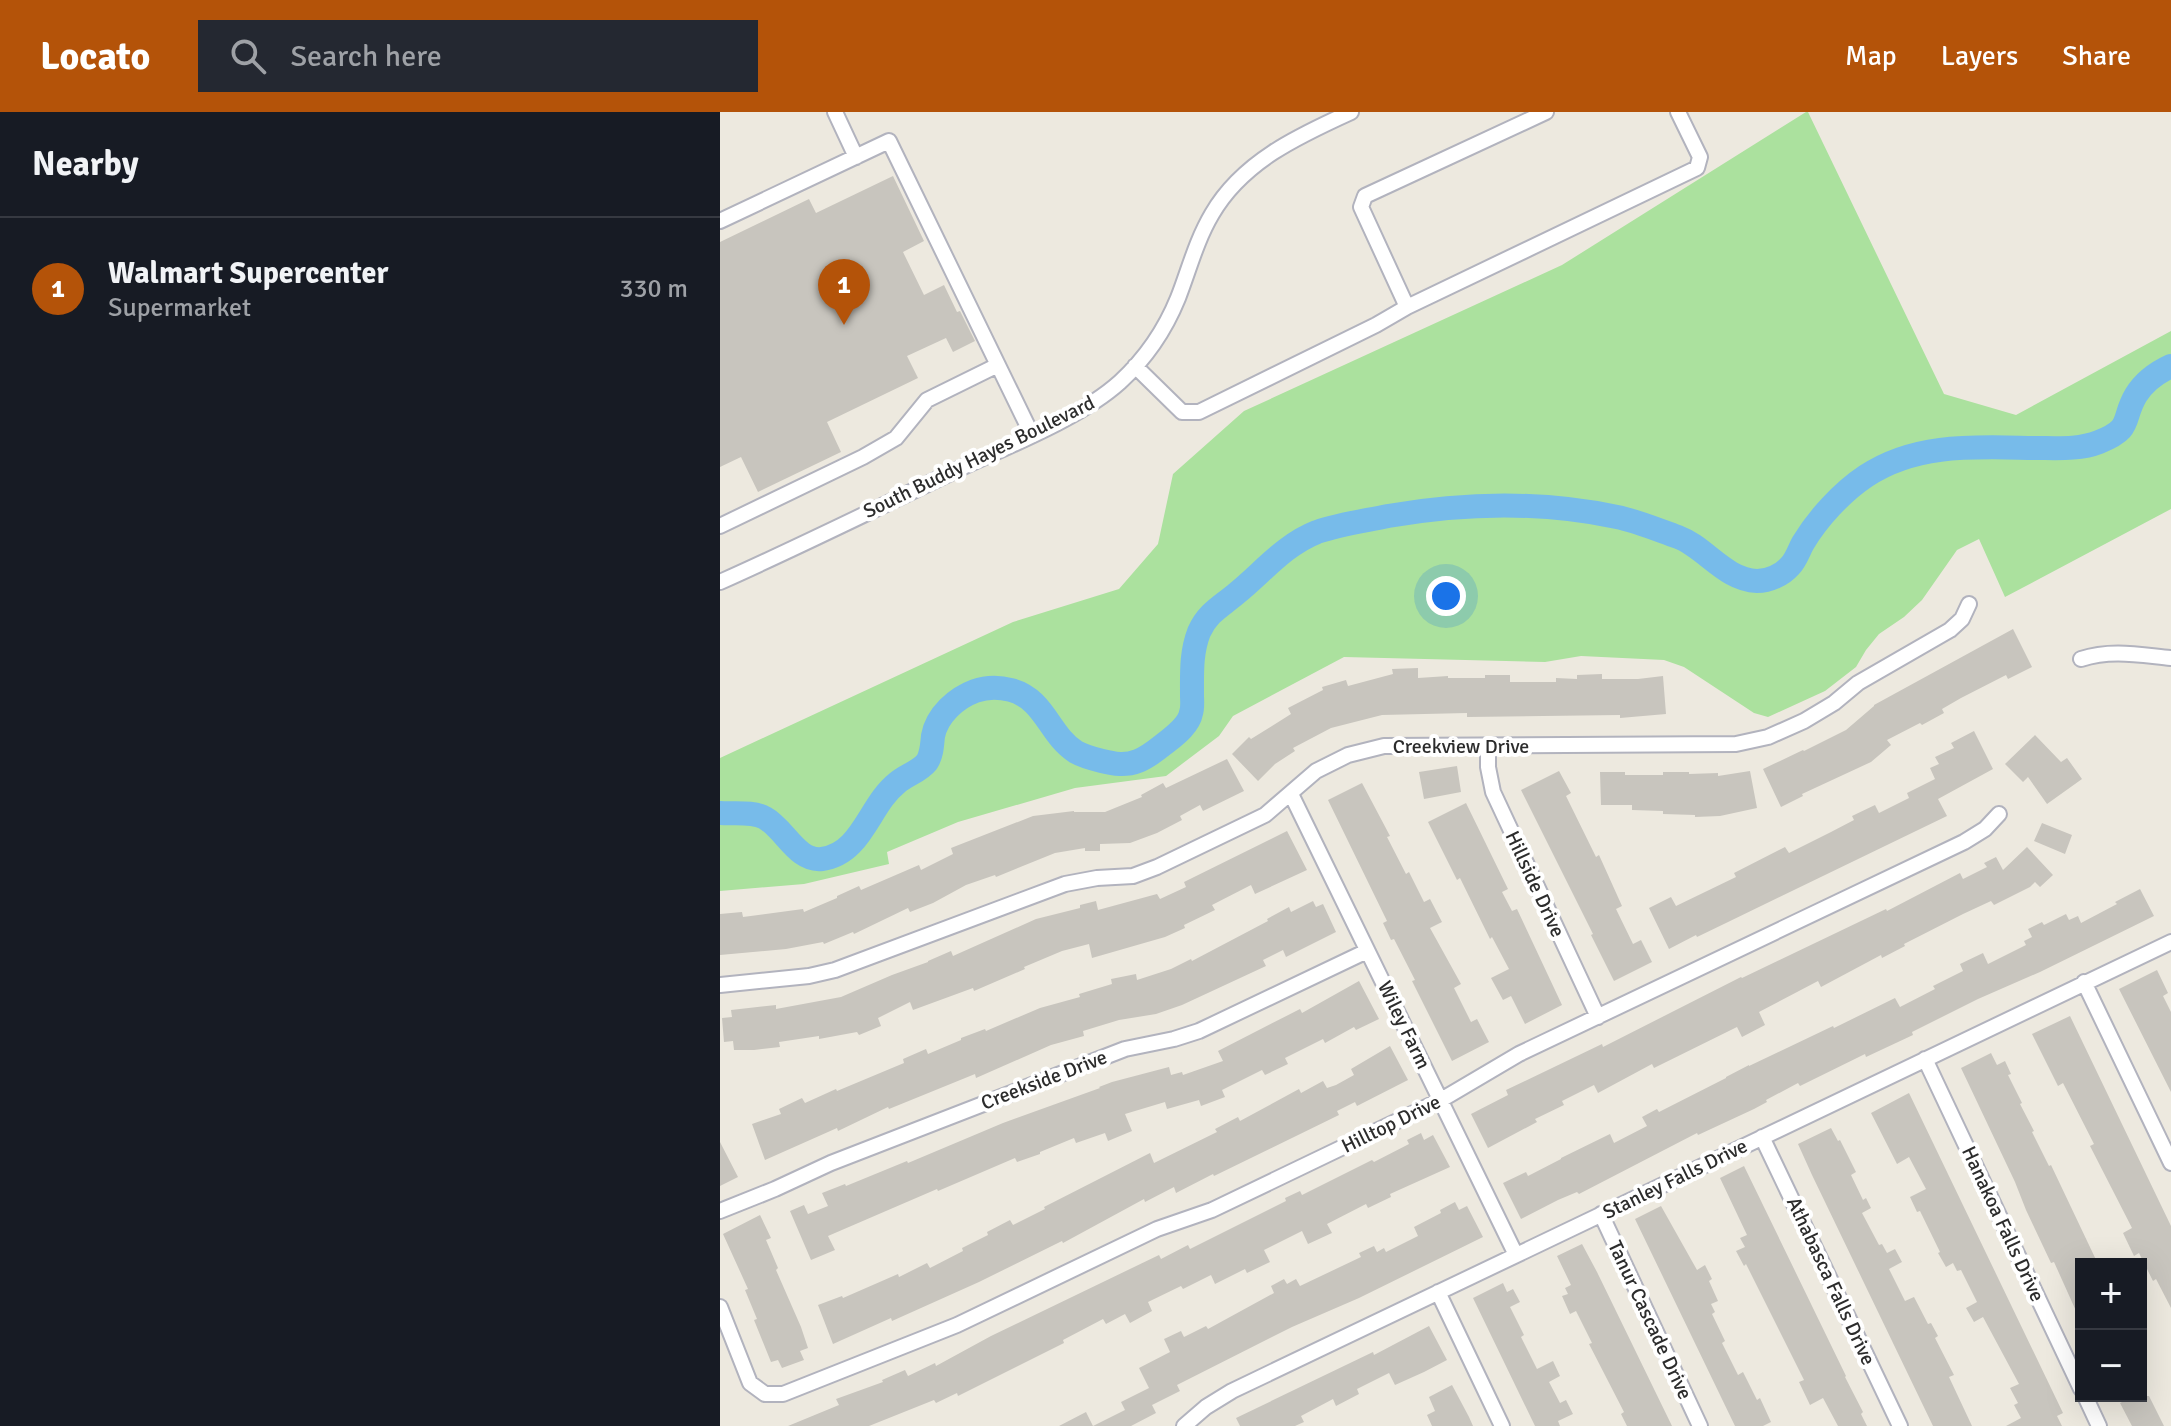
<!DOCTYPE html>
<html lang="en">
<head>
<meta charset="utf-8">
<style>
  :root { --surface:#171b24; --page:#242831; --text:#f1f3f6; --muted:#9ea1a6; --line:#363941; --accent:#b45309 }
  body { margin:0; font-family:Signika,sans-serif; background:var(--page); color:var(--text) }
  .controls { position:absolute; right:24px; bottom:24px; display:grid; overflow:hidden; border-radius:0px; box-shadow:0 8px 32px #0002 }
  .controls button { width:72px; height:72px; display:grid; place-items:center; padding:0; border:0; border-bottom:2px solid var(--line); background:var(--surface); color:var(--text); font:40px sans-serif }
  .you { position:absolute; left:726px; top:484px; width:28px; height:28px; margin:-20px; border:6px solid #fff; border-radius:50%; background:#1a73e8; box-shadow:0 0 0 12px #1a73e833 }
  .badge { display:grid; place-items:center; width:52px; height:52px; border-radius:50%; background:var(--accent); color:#fff; font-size:26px; font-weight:700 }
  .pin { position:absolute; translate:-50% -66px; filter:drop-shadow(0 2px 4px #0008) }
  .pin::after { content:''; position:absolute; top:42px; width:28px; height:24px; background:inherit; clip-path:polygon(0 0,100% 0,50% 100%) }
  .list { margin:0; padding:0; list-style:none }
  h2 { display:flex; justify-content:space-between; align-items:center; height:104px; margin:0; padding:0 32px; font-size:34px }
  h2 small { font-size:26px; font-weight:400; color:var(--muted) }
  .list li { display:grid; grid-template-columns:52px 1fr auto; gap:24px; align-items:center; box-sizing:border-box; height:144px; padding:0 32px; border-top:2px solid var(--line) }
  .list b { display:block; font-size:30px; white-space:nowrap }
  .list p { margin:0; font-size:26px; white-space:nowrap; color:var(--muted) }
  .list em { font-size:26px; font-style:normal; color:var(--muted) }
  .icon { flex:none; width:44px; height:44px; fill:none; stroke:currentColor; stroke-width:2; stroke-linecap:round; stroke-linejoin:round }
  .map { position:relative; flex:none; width:1451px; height:1314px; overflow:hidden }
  header { display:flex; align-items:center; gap:48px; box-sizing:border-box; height:112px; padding:0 40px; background:var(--accent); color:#fff }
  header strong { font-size:38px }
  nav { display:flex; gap:44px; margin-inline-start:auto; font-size:28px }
  .search { width:560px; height:72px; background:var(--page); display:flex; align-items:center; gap:20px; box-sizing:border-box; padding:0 28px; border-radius:0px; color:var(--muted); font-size:30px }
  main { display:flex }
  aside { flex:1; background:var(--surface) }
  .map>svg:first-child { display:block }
  .green { fill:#abe19e }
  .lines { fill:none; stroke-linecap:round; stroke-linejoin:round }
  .river { stroke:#77bbea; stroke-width:24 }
  .building { fill:#c8c5be }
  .minor-casing { stroke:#b2b3be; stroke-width:18 }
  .minor { stroke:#fff; stroke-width:14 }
  .labels { text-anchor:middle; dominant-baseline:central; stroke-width:8; stroke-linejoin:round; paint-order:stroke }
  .street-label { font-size:20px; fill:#2c2c2c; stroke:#fff }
</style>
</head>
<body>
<header>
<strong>Locato</strong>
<div class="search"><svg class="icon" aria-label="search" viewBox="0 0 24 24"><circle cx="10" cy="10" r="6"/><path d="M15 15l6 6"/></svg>Search here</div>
<nav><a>Map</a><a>Layers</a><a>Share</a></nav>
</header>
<main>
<aside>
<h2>Nearby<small></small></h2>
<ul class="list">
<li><span class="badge">1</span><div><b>Walmart Supercenter</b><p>Supermarket</p></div><em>330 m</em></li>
</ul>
</aside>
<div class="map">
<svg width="1451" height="1314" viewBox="0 0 1451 1314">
  <rect width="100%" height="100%" fill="#ede9df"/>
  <path class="green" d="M1086 0H1088L1224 282 1296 303 1451 219V397L1285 485 1259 427 1237 438 1202 488 1184 505 1159 522 1146 538 1136 555 1105 579 1048 605 1034 601 964 555 944 548 861 544 825 550 624 545 513 604 499 624 446 664 355 676 238 710 167 740 169 752 84 772 0 779V646L293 510 399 477 438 432 453 362 524 299 842 153Z"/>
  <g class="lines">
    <path class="river" d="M0 701C14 702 33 699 45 706 65 717 77 750 102 747 142 742 149 693 177 671 186 663 199 660 207 650 212 642 212 633 213 624 217 603 236 586 255 579 266 575 280 575 291 578 325 587 329 623 356 640 363 644 374 647 382 649 394 652 405 654 418 649 429 645 439 636 448 629 457 622 469 612 471 601 473 595 472 589 472 583 472 560 471 541 479 520 488 500 502 494 517 481 543 460 564 433 597 420 620 412 644 409 668 404 743 391 822 389 897 405 917 409 938 418 958 425 985 435 1005 468 1037 469 1049 469 1062 463 1070 454 1076 448 1079 438 1083 431 1098 406 1122 380 1146 364 1197 330 1258 335 1315 336 1336 336 1359 338 1379 330 1414 316 1401 308 1416 283 1424 270 1438 260 1451 254"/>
  </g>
  <path class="building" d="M173 64 204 129 183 140 204 183 224 173 237 200 240 199 255 229 233 240 226 226 187 244 198 266 107 310 121 340 38 380 21 345 0 355V130L89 87 96 101Z
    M1293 517 1312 555 1288 567 1286 563 1241 586 1222 597 1224 601 1202 613 1200 611 1167 628 1171 633 1151 650 1082 682 1083 684 1061 695 1043 657 1083 638 1084 639 1126 618 1154 594V593Z
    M698 556V566L728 564V566H765V563H790V570H836V566L857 567V563L882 562V567H918L943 564 946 602 900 606V603L747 605V601L662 603 611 616 573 636 575 639 555 652 538 669 512 642 529 625 531 627 571 602 568 596 603 578 602 575 626 568 628 574 673 562 672 557Z
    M1254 619 1273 657 1218 687 1227 704 1006 811 977 825 976 823 949 837 929 796 951 785 956 794 1016 765 1014 761 1065 735 1069 741 1111 720 1134 708 1132 704 1155 693 1159 701 1189 686 1187 681 1215 667 1210 656 1219 652 1215 645 1234 636 1231 631Z
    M1315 623 1341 650 1347 646 1362 667 1327 692 1308 665 1303 670 1285 652Z
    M507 647 524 679 483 699 480 693 460 704 462 708 437 721 410 731 380 732V739H365V736L335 741 276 765 275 763 246 773 213 791 190 800 188 796 134 822 133 820 104 832 103 830 66 837 0 843V802L22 800 23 805 83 797 84 800 117 786V784L139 774 141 778 199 753 201 758 233 742 231 736 313 704 354 699V700H385L422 685 421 683 443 671 446 676Z
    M737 654 741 680 704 687 699 660Z
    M839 659 851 681 846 684 876 745 879 743 902 794 896 797 913 832 921 828 932 850 894 869 871 823 873 822 801 678Z
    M1030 659 1037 696 1000 704 975 705V703L943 702V699L912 698V693H881L880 660H905V663H943V660H969V662L998 661V664Z
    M642 671 670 724 667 725 686 762 689 760 704 790 710 787 722 810 710 816 741 872 734 876 751 910 757 907 769 930 732 949 692 869 695 868 674 827 671 828 663 811 667 809 608 688Z
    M746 691 788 777 782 780 792 799 797 797 842 893 805 912 791 884 783 888 771 866 789 857 772 825 770 827 740 766 737 768 708 710Z
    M1322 711 1352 723 1345 742 1314 729Z
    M567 719 587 758 535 782 531 773 492 793 495 798 464 813 465 816 445 825 372 846 369 832 342 839 304 855 305 857 254 879 253 876 193 898 190 890 158 906 161 914 139 923 137 920 99 927V924L59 930 60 935 34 938H14L13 929 4 930 2 906 12 905 11 898 56 893V897L121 885 172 863 208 850V849L231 839 233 844 316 807 360 796V793L376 789 378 798 437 782 440 787 466 775 464 770Z
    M1307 735 1333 763 1320 775 1315 770 1310 775 1274 793 1271 789 1243 802 1184 832 1185 834 1162 846 1161 843 1101 875 1098 869 1039 900 1045 913 1022 925 1017 915 934 956 932 952 878 981 874 973 842 989 844 993 815 1007 817 1010 768 1036 751 1002 788 983 786 978 882 932 883 935 1021 865 1022 866 1166 797 1167 799 1240 761 1243 767 1267 755 1264 751 1276 745 1283 758Z
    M1420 777 1434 804 1320 860 1258 887 1192 920 1193 923 1146 945 1145 942 1080 974 1078 971 1046 988 1047 990 1034 997 978 1023 977 1021 859 1082 857 1080 838 1088 801 1107 783 1071 806 1060 808 1064 841 1047V1046L890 1022 894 1031 927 1014 922 1005 937 997 939 1000 1006 966V965L1029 953V954L1113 914 1114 916 1175 886 1180 895 1215 877 1213 874 1243 859 1240 852 1263 841 1268 852 1306 833 1304 829 1312 825 1308 817 1322 810 1324 813 1346 802 1349 808 1358 804 1361 811 1397 792 1395 790Z
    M593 789 596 795 603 792 616 820 566 845 563 838 543 848 546 854 462 893 436 902 399 908 363 919 364 924 331 933 256 966 255 962 169 997 168 995 118 1019 117 1016 45 1048 32 1012 61 1002 59 997 82 986 85 991 116 977 117 979 184 951 183 947 206 937 208 942 241 928V926L265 917 266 919 320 896 360 885 359 882 392 872 391 867 416 862 417 868 451 857 471 847 472 849 548 809 547 807 569 795 571 800Z
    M1437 858 1448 881 1443 884 1451 900V980L1399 877Z
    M639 869 659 907 636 918 634 915 605 931 603 927 565 946 568 952 545 963 542 958 502 978 505 985 481 994 479 988 447 997 445 990 405 1002 412 1019 388 1029 385 1021 356 1031 354 1026 320 1040V1042L297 1050 295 1046 218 1079 217 1077 108 1124 115 1138 91 1148 70 1099 84 1093 88 1102 108 1094 102 1081 125 1072 126 1074 187 1049 188 1051 283 1011 380 976 379 975 392 970 449 955 451 963 462 960 463 963 503 949 498 939 580 897 582 901Z
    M1350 904 1451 1114V1196L1436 1167 1433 1169 1419 1141 1414 1144 1403 1121 1412 1116 1370 1034 1374 1032 1343 971 1338 974 1312 922Z
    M670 934 688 968 637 994 635 990 617 999 619 1003 494 1064 493 1062 456 1081 454 1075 425 1090 424 1087 343 1131 342 1129 259 1170 172 1209 171 1206 113 1232 98 1193 122 1184 123 1186 178 1162 179 1165 207 1151 210 1156 243 1139 242 1136 268 1123 267 1120 290 1108 293 1113 325 1097 324 1095 430 1041 434 1051 497 1020 495 1017 518 1005 520 1009 579 977 581 981 603 969 607 976 616 973 634 963 631 957Z
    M1271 941 1277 953 1285 949 1291 962 1288 963 1302 991 1300 992 1314 1019 1312 1020 1329 1054 1331 1053 1378 1152H1361V1210L1334 1150 1331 1151 1306 1098 1295 1070 1241 956Z
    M1189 981 1343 1301 1337 1304 1342 1314H1286L1301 1306 1294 1293 1298 1291 1290 1276 1299 1272 1263 1205 1254 1210 1246 1196 1257 1190 1241 1158 1237 1159 1233 1151 1226 1155 1218 1141 1220 1140 1200 1099 1197 1100 1190 1085 1206 1077 1189 1045 1177 1052 1151 1001Z
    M1111 1016 1118 1029 1120 1028 1136 1060 1131 1063 1143 1088 1146 1086 1151 1096 1142 1101 1159 1133 1162 1132 1167 1141 1175 1137 1182 1150 1169 1157 1185 1189 1194 1185 1208 1212 1211 1211 1218 1224 1215 1226 1234 1263 1229 1265 1252 1314H1213L1092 1063 1078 1032Z
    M701 1021 704 1028 713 1023 730 1055 670 1082 671 1085 648 1096 646 1092 607 1112 612 1121 588 1132 582 1119 544 1138 550 1150 527 1161 525 1157 495 1172 491 1163 463 1177 461 1174 428 1190 432 1199 410 1211 405 1202 386 1212 383 1207 343 1228 344 1231 238 1284 237 1281 216 1291 214 1288 149 1314H68L119 1293 116 1287 163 1270 162 1268 185 1258 188 1264 215 1251 216 1254 271 1224 439 1143 441 1147 468 1133 470 1137 566 1089 565 1086 580 1079 582 1083 652 1048 654 1050 689 1032 687 1028Z
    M0 1030 18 1065 0 1074Z
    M1024 1054 1126 1264 1125 1265 1143 1300 1141 1302 1147 1314H1118L1103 1286 1090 1293 1079 1270 1084 1268 1026 1152 1024 1154 1016 1139 1025 1135 1020 1126 1027 1123 1000 1066Z
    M735 1090 739 1098 747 1094 763 1125 639 1186 572 1215 457 1273 460 1279 432 1293 436 1301 411 1314H373L405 1298 401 1290 429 1276 419 1256 450 1240 444 1227 461 1219 464 1225 486 1214 488 1217 554 1181 551 1174 564 1167 567 1172 576 1167 580 1174 641 1145 639 1141 654 1134 657 1140 664 1136 666 1140 698 1124 694 1115 721 1101 720 1098Z
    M941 1094 977 1158 985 1153 992 1167 989 1169 998 1189 991 1192 995 1200 992 1202 1005 1229 1002 1231 1018 1263 1023 1260 1037 1288 1040 1286 1051 1310 1043 1314H1015L915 1107Z
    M40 1103 51 1126 46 1128 58 1156 56 1158 81 1215 88 1236 80 1239 84 1248 62 1256 58 1248 51 1250 34 1208 37 1207 25 1178 28 1177 3 1122Z
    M862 1132 877 1160 952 1314H907L901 1302 904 1300 869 1232 872 1231 856 1199 850 1202 842 1184 848 1182 845 1176 851 1173 837 1144Z
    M783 1171 787 1180 793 1177 800 1190 790 1195 804 1223 801 1225 817 1257 833 1249 840 1264 829 1270 840 1291 846 1288 853 1302 838 1309 840 1314H815L753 1186Z
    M709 1214 727 1248 704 1260 675 1273 669 1261 637 1277 639 1282 616 1294 613 1287 581 1304 584 1310 575 1314H520L516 1306 653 1240 654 1243Z
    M732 1273 749 1305 753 1314H712L707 1303 715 1299 709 1285Z
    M1399 1284H1429L1444 1314H1412L1400 1291 1402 1290Z
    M366 1300 373 1314H339Z"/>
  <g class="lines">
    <defs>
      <path id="minor" d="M115 0 136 45
        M826 0 645 84 641 95 687 195 977 56 980 45 958 0
        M0 109 169 29 312 323
        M415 254 462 300H479L656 213 687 195
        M0 414 143 345 176 326 207 288 278 253
        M0 470C81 434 161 394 241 356 290 333 360 306 400 270 425 247 445 218 458 186 469 158 476 129 492 102 522 50 578 24 631 0
        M1361 547C1391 537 1420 543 1451 546
        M768 635V655L773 680 878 905
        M571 682 796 1143
        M1364 870 1451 1051
        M0 873 89 864 115 858 345 772 377 766 413 764 437 755 545 703 596 659 628 643 664 634 1016 632 1048 625 1084 609 1114 591 1138 571 1230 518 1242 507 1249 492
        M1205 947 1361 1277
        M1042 1025 1180 1314
        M0 1099 55 1077 111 1051 405 937 454 927 479 919 647 839
        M881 1102 980 1314
        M718 1180 782 1314
        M0 1195 30 1271 45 1282H63L237 1213 437 1117 492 1098 721 988 799 942 1244 730 1265 717 1279 702
        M1365 1284 1379 1314
        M464 1314 486 1295 512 1279 1451 830"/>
    </defs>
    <use href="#minor" class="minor-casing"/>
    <use href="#minor" class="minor"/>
  </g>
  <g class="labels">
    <g class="street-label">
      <text transform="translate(259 345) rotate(-26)">South Buddy Hayes Boulevard</text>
      <text x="741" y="634">Creekview Drive</text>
      <text transform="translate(815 772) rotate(65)">Hillside Drive</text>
      <text transform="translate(684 913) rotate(64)">Wiley Farm</text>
      <text transform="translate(324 968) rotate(-21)">Creekside Drive</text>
      <text transform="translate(671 1012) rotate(-26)">Hilltop Drive</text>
      <text transform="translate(955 1067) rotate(-26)">Stanley Falls Drive</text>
      <text transform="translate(1283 1112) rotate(65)">Hanakoa Falls Drive</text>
      <text transform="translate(1111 1169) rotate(65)">Athabasca Falls Drive</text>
      <text transform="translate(930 1208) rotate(65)">Tanur Cascade Drive</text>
    </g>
  </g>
</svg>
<div class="controls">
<button>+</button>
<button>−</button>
</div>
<div class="you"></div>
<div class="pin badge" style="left:124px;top:213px">1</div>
</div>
</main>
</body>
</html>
